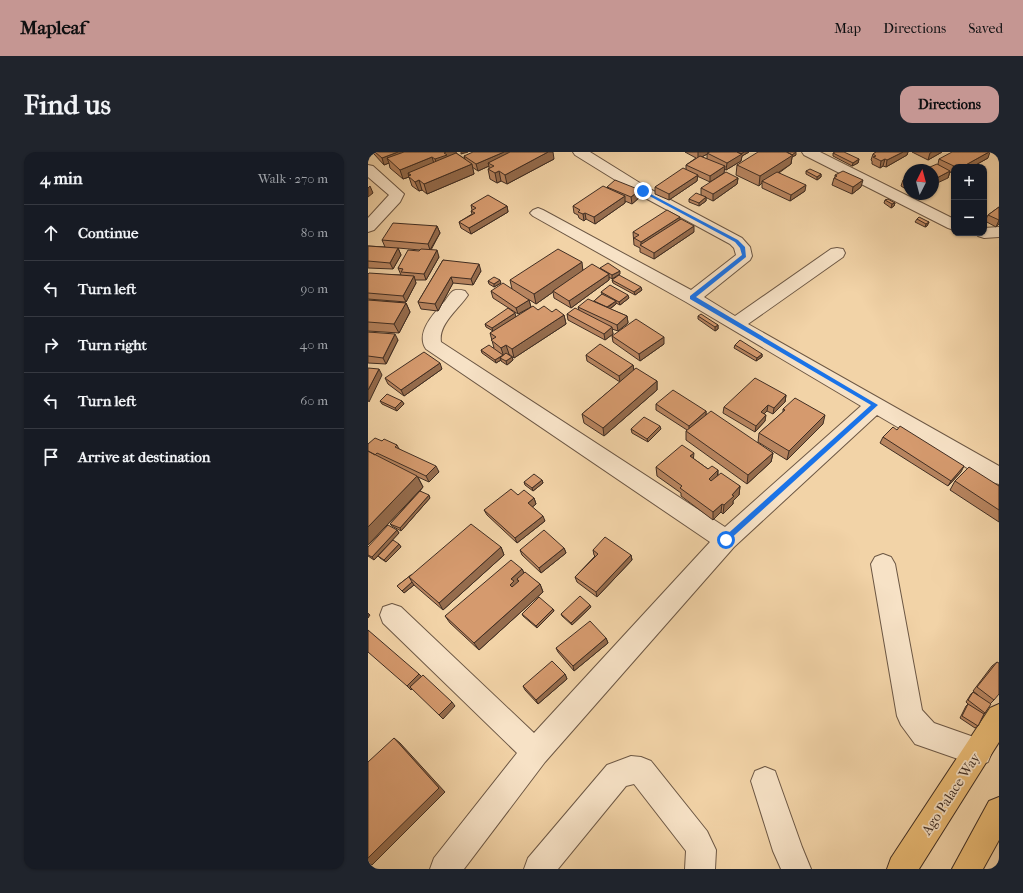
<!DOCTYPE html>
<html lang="en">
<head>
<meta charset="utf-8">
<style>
  :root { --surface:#171b24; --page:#20242c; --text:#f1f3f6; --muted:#9ea1a6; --line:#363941; --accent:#c59692 }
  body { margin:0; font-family:"IM FELL French Canon",serif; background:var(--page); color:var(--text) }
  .controls { position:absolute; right:12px; top:12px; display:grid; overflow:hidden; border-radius:8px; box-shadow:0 1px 3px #0004 }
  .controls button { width:36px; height:36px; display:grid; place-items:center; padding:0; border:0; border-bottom:1px solid var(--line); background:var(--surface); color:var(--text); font:20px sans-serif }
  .compass { position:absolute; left:535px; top:12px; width:36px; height:36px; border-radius:50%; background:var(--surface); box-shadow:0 1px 3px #0004; rotate:6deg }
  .stop { position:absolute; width:12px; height:12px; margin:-9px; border:3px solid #1a73e8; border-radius:50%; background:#fff }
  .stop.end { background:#1a73e8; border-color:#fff; box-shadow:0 1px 4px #0008 }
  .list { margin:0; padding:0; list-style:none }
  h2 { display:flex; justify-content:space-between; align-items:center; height:52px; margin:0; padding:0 16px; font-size:17px }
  h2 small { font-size:13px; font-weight:400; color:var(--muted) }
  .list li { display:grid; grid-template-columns:26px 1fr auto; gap:12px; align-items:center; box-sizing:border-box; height:56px; padding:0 16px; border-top:1px solid var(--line) }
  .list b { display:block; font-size:15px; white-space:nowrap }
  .list em { font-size:13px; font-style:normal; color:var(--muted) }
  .icon { flex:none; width:22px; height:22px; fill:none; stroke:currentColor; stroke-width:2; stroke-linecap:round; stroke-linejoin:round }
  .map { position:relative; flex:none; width:631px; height:717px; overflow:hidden; border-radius:12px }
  header { display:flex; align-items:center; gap:24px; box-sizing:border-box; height:56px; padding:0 20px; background:var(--accent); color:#111 }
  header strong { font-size:19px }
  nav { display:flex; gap:22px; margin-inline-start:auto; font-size:14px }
  .intro { display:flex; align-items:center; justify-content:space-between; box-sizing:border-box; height:96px; padding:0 24px }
  h1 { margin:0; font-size:28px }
  .button { padding:10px 18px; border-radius:12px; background:var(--accent); color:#111; font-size:14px; font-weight:700 }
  main { display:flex; gap:24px; padding:0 24px }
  aside { flex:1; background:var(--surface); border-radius:12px; box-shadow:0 1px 3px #0004 }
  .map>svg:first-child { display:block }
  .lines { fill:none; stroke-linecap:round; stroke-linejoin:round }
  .minor-casing { stroke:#6c5744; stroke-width:2 }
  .major-casing { stroke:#402e23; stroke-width:2 }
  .minor { fill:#f7e2c6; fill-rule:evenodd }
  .major { fill:#e9ba74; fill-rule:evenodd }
  .wall { fill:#b7845f; stroke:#402e23; fill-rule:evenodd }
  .shaded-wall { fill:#956c4d; stroke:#402e23 }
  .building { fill:#d59a6e; stroke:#402e23 }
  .route { fill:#1a73e8 }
  .labels { text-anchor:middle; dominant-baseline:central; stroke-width:3.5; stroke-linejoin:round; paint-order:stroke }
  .near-street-label { font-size:14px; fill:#402e23; stroke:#f7e2c6 }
</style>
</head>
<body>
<header>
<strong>Mapleaf</strong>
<nav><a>Map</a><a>Directions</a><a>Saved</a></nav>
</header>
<div class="intro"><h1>Find us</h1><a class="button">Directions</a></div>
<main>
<aside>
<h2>4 min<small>Walk · 270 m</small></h2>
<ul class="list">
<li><svg class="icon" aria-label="ahead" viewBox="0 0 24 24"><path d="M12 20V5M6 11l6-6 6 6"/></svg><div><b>Continue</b></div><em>80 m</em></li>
<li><svg class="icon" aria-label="left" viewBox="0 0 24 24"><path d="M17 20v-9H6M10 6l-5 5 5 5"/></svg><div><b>Turn left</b></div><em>90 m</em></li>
<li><svg class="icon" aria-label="right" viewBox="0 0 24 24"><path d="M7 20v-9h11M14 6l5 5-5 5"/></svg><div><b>Turn right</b></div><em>40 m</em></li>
<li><svg class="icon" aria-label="left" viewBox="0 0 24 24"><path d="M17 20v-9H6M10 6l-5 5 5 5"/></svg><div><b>Turn left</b></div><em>60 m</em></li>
<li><svg class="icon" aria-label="arrive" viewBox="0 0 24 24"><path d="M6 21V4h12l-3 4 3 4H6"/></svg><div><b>Arrive at destination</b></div></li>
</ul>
</aside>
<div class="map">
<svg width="631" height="717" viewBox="0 0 631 717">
  <rect width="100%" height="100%" fill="#f2d3a7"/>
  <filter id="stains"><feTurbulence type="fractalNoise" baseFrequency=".005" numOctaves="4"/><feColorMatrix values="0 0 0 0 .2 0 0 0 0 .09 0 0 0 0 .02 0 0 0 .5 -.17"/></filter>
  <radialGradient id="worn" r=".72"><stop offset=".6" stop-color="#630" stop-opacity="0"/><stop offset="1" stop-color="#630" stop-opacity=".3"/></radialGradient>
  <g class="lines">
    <defs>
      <path id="minor" d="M205 0H222L280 36 374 86 382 95 384 104 382 108 336 145 367 164 463 97 469 96 475 97 477 101 475 105 380 172 631 314V332L623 330 509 263 366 395 177 610 96 717H62L66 706 149 601 15 471 12 463 15 455 24 452 33 455 166 581 342 390 58 197C47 181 66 161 77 149 79 146 82 141 85 139 89 137 93 138 97 139L100 143C91 157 70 172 73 190L357 375 493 254 318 150 165 64 162 61 165 58 170 56 175 58 323 138 368 103 366 96 362 92 270 42 207 3Z
        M434 0H452L586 67V78L580 76 436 3Z
        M0 13 5 14 36 42 32 50 6 78 0 80V66L21 43 0 25Z
        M631 75V85L616 86 610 84 608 81H616V76Z
        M515 402 523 405 527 412 554 558 566 571 620 590 624 600 620 610 610 614 547 592 533 573 529 564 503 412 507 405Z
        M263 604 273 605 283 609 339 679 348 698 347 717H317L318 699 266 632 258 634 190 717H156L160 706 239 613Z
        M397 615 407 619 434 695 443 717H413L405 699 383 629 387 619Z"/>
      <path id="major" d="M631 552V590L551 717H519L523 706 622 556Z
        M631 645V688L615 717H584L621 649Z"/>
    </defs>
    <use href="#minor" class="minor-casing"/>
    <use href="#major" class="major-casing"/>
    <use href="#minor" class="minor"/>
    <use href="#major" class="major"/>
  </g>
  <path class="wall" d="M5 0H88V1L97 7 96 4 186 7 139 32 133 29 129 31 122 27 120 17H121V14L110 19 104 15 106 22 59 42 54 38 51 39 44 34 41 25 35 27 22 16 21 11 16 13 6 2Z
    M317 0H381L374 4 373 9 358 18 356 17V21L342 30 329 24V29L301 48 287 42V35L318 18V13L328 6ZM339 2V7L334 5Z
    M508 0H540L539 3 518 15 515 14 512 16 504 12V9L503 8 505 2Z
    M544 0H574L560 8Z
    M465 1 491 7 490 11 484 14 465 4Z
    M428 3 424 5 423 12 411 21 437 39 422 49 394 36V31L391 34 368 23 369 13Z
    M620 6 604 15H586V22L582 20 580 26 570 12 571 7Z
    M438 19 453 22V25L449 28 438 22Z
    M467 23 493 35 484 42 464 33 466 26 467 25Z
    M541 25V39L533 34 535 28Z
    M370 26 369 32 345 49 333 43V36Z
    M239 35 272 45 264 52 257 49V51L227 72 218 67 216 69 211 66 210 63 206 61 205 54 239 36Z
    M338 45V49L331 54 321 50V47Z
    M517 48 527 51 526 54 523 56 516 51Z
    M103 53 139 54 140 60 103 82 93 76 91 70 104 62 103 59 104 58Z
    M631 55V72L628 75 617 69 620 63Z
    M312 67 326 80 286 107 272 100V96L266 93 265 80Z
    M549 67 561 70 559 74 557 75 547 70Z
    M69 74 72 81 63 98 71 105 58 128H47L48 131 38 150 0 147V122L33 123 30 116 51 99 52 98 30 96 33 103 25 117 0 116V94L17 95 14 88Z
    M75 108 113 119 105 133 85 131 70 159 53 157 50 150Z
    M232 116 252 122 244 127 241 125V128L203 156 186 146 185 140 168 152 160 147 161 148 163 155 150 162 125 146 123 139 144 137 142 128 215 118 232 117Z
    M244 128 274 138 267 143 245 131Z
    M120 129 133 131 126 135 121 132Z
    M233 140 261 146 252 153 248 151V152L242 157 259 164 260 171 250 179 244 177 245 182 237 188 200 168 199 162 211 158 210 155 226 149 234 142Z
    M0 148 38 151 42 160 31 181 0 179Z
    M170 158 184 160 196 163 198 172 146 206 141 202 140 203 144 205 145 208 139 213 133 209V208L128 211 114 201 113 198 126 196 122 181 125 179 118 175 117 172 148 165Z
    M330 164 350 173V177L347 179 330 167Z
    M0 180 30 188 18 212 0 211Z
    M244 184 296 192 272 209 245 190Z
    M367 193 394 202V205L388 209 366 196Z
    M218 203 265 213 266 218 289 229V238L236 284 216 271 214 262 252 230 219 209Z
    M74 217 36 244 20 232 17 226Z
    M418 243 417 250 405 262 399 259 396 262 397 269 387 280 355 261 356 255Z
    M12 249H34L36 252 29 259 14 252Z
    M288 252 338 259V263L405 301 403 310 379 332 318 288V279L319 278 288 258Z
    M415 257 455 272 419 308 390 290 391 281 415 260Z
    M263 277H293L280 290 264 281Z
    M515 285 593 320 580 334 512 291Z
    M14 289 29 293 31 297 71 320 61 330 50 325 55 335 52 339 62 346 33 379 24 374 22 372 51 339 0 393V292Z
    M326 307 340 317 350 318V323L372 334 371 343 365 349V352L355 362 353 360 345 368 313 344V341L289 324 288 315Z
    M174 328 175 331 165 339 157 333 156 330Z
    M587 329 631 334V370L582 338Z
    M150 343 166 346 168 352 164 355 177 369 149 391 119 363 116 358Z
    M29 378 31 381 10 403 31 392 33 395 18 410 12 406 10 404 6 408 0 404V395Z
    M133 395 136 403 75 458 46 433 36 441 29 434 43 423Z
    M196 396 198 401 173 421 154 403 152 398Z
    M225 398 263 403 264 408 229 445 209 430 207 425 227 404 226 403Z
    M154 417 156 421 172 432 175 440 111 498 82 471 77 464Z
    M223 455 204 473 194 464 193 462Z
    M185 457 186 459 169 476 155 464 154 462Z
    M238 486 240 491 206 519 190 500 188 496Z
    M629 510 626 548 622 552 617 561 616 562 610 574 607 576 592 566 598 554 600 552 598 550 603 542 605 540 611 544 605 539 624 514Z
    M197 522 199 527 170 552 157 538 155 534Z"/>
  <path class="shaded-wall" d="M30 0H51L19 6 21 11 16 13 14 6Z
    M78 0H88L89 6 70 17 67 7Z
    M93 0H100L93 2Z
    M136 0H152L120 11 121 14 110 19 108 12Z
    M180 0H185L186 7 139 32 137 23Z
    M330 0H343L330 7Z
    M376 0H381L374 4 373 9 358 18 359 11Z
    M428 0V3L424 5 423 12 396 30 394 29V31L391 34 392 24Z
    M535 0H540L539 3 518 15 519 8Z
    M564 0H574L560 8 562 1Z
    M621 0H622L620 6 604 15H594Z
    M64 5 67 15 43 23 40 21 41 25 35 27 32 18Z
    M491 7 490 11 484 14 485 11Z
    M517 7 515 14 512 16 513 9Z
    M104 12 106 22 59 42 56 32Z
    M357 14 356 21 342 30V24Z
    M131 19 133 29 129 31 127 21Z
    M582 19 580 26 565 33V28Z
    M453 22V25L449 28V25Z
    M330 23 329 29 301 48V42Z
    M370 26 369 32 345 49V42Z
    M51 28 54 38 51 39 47 30Z
    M495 28 493 35 484 42 485 35Z
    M438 33 437 39 422 49 423 43Z
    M2 34 5 41 0 45V36Z
    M272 38V45L264 52 263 45Z
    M257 44V51L227 72 226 65Z
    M338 45V49L331 54V51Z
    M527 51 526 54 523 56 524 52Z
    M139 54 140 60 103 82 101 76Z
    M217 61 218 67 216 69 215 62Z
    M312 65V72L273 94V90Z
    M631 68V72L628 75Z
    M561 70 559 74 557 75 558 72Z
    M69 74 72 81 62 98 60 92Z
    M326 74V80L286 107V101Z
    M30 96 33 103 25 117 22 111Z
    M69 98 71 105 58 128 56 122Z
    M214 110 215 120 185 139V140L168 152 166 142Z
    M111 112 113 119 105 133 103 127Z
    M252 119V122L244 127V123Z
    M241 122V128L203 156 201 149Z
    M46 124 48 131 38 150 35 144Z
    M83 125 85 131 70 159 67 152Z
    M132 128 133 131 126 135V132Z
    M273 135 274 138 267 143 266 140Z
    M260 143 261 146 252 153 251 150Z
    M161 148 163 155 150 162 148 156Z
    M248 149V152L239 159V156Z
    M38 151 42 160 31 181 26 172Z
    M147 161 148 165 125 180 124 176Z
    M196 163 198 172 146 206 144 197Z
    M259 164 260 171 250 179 249 173Z
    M350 173V177L347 179V175Z
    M244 175 245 182 237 188 236 182Z
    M27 182 30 188 18 212 15 206Z
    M296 185V192L272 209 271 202Z
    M138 193 141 202 136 205 133 196Z
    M394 202V205L388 209 389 206Z
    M135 203 136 206H132L133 208 128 211 127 208Z
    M144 205 145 208 139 213 138 209Z
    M72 211 74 217 36 244 33 238Z
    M265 213 266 219 252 230 251 224Z
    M11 217 14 223 1 250 0 248V238Z
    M289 229V238L236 284 235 276Z
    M418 243 417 250 405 262 406 256Z
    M34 249 36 252 29 259 27 256Z
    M400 253 399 259 392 266 393 260Z
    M338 259V265L321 280V274Z
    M398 263 397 269 387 280 388 274Z
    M457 263 455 272 419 308 421 299Z
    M292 274 293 277 280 290 279 287Z
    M326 301 325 310 322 304Z
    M405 301 403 310 379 332 380 323Z
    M68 314 71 320 61 330 58 324Z
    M596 314 593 320 580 334 583 329Z
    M350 318 349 327 340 335 341 327Z
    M49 324 55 335 0 393V375Z
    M174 328 175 331 165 339 164 336Z
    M372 334 371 343 365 349V352L355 362 356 353 364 343Z
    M61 343 62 346 33 379 32 376Z
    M166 346 168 352 162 357 160 351Z
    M354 352 353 360 345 368V360Z
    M175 364 177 369 149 391 147 386Z
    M29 378 31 381 6 408 4 405Z
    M31 392 33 395 18 410 16 408Z
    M133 395 136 403 75 458 71 451Z
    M196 396 198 401 173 421 171 416Z
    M263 403 264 408 229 445 228 440Z
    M154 417 158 425 151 429 149 427 151 430 146 440 142 433 143 427Z
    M44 430 46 433 36 441 34 439Z
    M172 432 175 440 111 498 106 491Z
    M222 453 223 455 204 473 203 471Z
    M185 457 186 459 169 476 168 474Z
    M0 461 2 463 0 466Z
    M238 486 240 491 206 519 205 514Z
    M51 522 55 526 43 538 39 534Z
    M197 522 199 527 170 552 168 548Z
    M84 550 87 554 75 567 71 563Z
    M26 586 32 591 77 640 4 713 0 711V706Z"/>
  <path class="building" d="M7 0H30L14 6Z
    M36 0H78L76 1 79 3 67 7 64 5 32 18 19 6Z
    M105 0H136L108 12 96 4Z
    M142 0H180L137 23 131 19 127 21 120 17 126 14 120 11Z
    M342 0H369L374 2 359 11 339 1Z
    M369 0H376L373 2Z
    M390 0H418L425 3 392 24 369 13Z
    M419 0H428L424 3Z
    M467 0H476L491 7 485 11 465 1Z
    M508 0H535L519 8 517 7 513 9 505 5 508 4 505 2Z
    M584 0H621L594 15H588L571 7Z
    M88 1 104 12 56 32 51 28 47 30 40 24 43 23 40 21Z
    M332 4 357 14 342 24 318 13Z
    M569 12 582 19 565 28V18H555Z
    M315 16 330 23 301 42 287 35Z
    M442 17 453 22 449 25 438 19Z
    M475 19 495 28 485 35 466 26 469 24 467 23Z
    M358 20 370 26 345 42 333 36Z
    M409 20 438 33 423 43 394 29Z
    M541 25V31L535 28Z
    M247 28 272 38 263 45 239 35Z
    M235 34 257 44 226 65 217 61 215 62 210 60 212 58 205 54Z
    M328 41 338 45 331 51 321 47Z
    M120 43 139 54 101 76 91 70 107 61 103 59 108 56 103 53Z
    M520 47 527 51 524 52 517 48Z
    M631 55V68L620 63Z
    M299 58 312 65 273 90 266 86 271 83 265 80Z
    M551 65 561 70 558 72 549 67Z
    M313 67 326 74 286 101 272 93Z
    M25 71 69 74 60 92 14 88Z
    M0 94 30 96 22 111 0 109Z
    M53 97 69 98 56 122 33 120 35 117 30 116 40 98 51 99Z
    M190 97 214 110 166 142 142 128Z
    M75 108 111 112 103 127 83 125 67 152 50 150Z
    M240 111 252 119 244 123 232 116Z
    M224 112 241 122 201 149 185 139Z
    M1 121 46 124 35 144 0 141V122Z
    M251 123 273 135 266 140 244 128Z
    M126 125 132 128 126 132 120 129Z
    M135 131 161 148 148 156 123 139Z
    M242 133 260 143 251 150 233 140Z
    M234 142 248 149 239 155 226 149Z
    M220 147 259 164 249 173 210 155Z
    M0 148 38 151 26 172 0 170Z
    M165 154 170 158 176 154 184 160 188 157 196 163 144 197 138 193 133 196 123 188 128 185 122 181Z
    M140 156 147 161 124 176 117 172Z
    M207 156 244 175 236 182 199 162Z
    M333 162 350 173 347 175 330 164Z
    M268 167 296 185 271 202 244 184Z
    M0 180 27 182 15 206 0 204Z
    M372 188 394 202 389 206 367 193Z
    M232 192 265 213 251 224 218 203Z
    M121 193 135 203 127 208 113 198Z
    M56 200 72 211 33 238 17 226Z
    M138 201 144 205 138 209 132 206Z
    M0 216 11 217 0 238Z
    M268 216 289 229 235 276 214 262Z
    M387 226 418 243 406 256 400 253 393 260 398 263 388 274 356 255Z
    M305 238 338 259 321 274 288 252Z
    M19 242 34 249 27 256 12 249Z
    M427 246 457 263 421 299 391 281 417 258 415 257Z
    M343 259 405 301 380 323 318 279Z
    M276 265 292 274 279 287 263 277Z
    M532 274 596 314 583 329 515 285 525 275 529 278Z
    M7 286 14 289 16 287 29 293 27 295 68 314 58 324 9 301 7 303 0 299V292Z
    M314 293 326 301 322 304 340 317 344 314 350 318 341 327 343 329 353 321 372 334 364 343 366 344 356 353 354 352 345 360 312 336 314 334 288 315Z
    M0 299 49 324 0 375Z
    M601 315 631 334V358L587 329Z
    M166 322 174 328 164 336 156 330Z
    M143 337 150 343 156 338 166 346 160 351 175 364 147 386 116 358Z
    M52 339 61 343 32 376 22 372Z
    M103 372 133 395 71 451 41 425Z
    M20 373 29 378 4 405 0 403V395Z
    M176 378 196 396 171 416 152 398Z
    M237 385 263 403 228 440 207 425 230 402 225 398Z
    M25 388 31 392 16 408 10 404Z
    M143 408 154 417 143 427 146 429 142 433 144 435 151 429 149 427 157 420 172 432 106 491 77 464Z
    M43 423 41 425 44 430 34 439 29 434Z
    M212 444 222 453 203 471 193 462Z
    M171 445 185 457 168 474 154 462Z
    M222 469 238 486 205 514 188 496Z
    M0 478 51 522 39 534 0 500Z
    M184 509 197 522 168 548 155 534Z
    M629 510 631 511V542L626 548 609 535Z
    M55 523 84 550 71 563 42 535Z
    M605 540 623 552 617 561 600 548Z
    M600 552 616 562 610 574 594 564Z
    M26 586 71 636 0 706V610Z"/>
  <path class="route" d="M275 38 370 88 377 95 378 105 328 145 510 253 358 391 354 388 355 386 503 253 322 147V144L374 103 372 96 367 90 274 40Z"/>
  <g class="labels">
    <g class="near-street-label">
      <text transform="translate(583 642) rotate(-57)">Ago Palace Way</text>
    </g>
  </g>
  <rect width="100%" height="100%" filter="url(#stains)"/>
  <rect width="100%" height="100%" fill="url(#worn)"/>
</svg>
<div class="controls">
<button>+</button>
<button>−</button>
</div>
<svg class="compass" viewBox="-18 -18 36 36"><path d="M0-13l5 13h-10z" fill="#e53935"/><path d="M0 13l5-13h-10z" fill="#9ea1a6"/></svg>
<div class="stop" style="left:358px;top:388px"></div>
<div class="stop end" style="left:275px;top:39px"></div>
</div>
</main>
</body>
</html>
